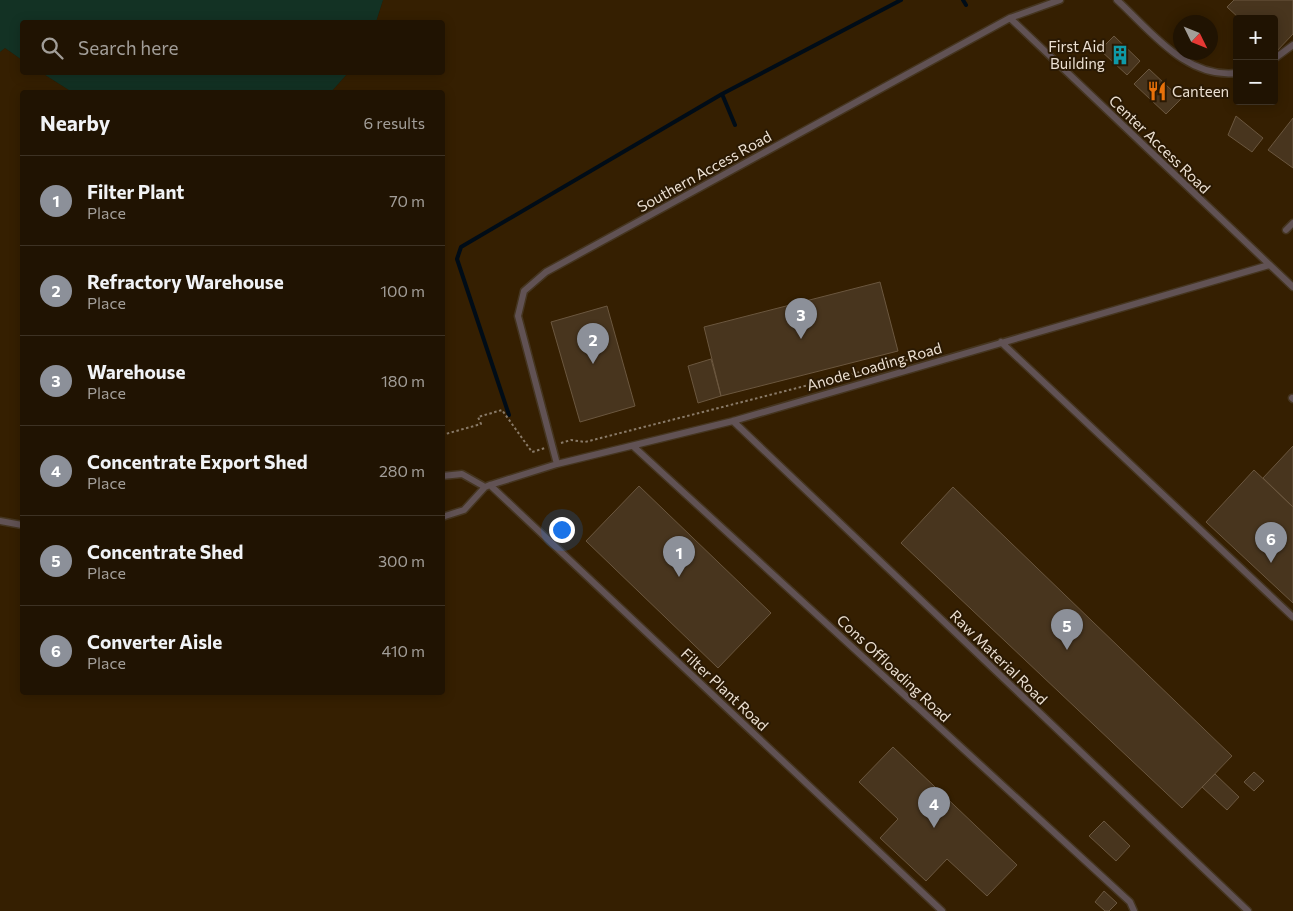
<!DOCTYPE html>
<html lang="en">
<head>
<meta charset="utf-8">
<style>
  :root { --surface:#201302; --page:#2d2011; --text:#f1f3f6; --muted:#a29e99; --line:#3d3224; --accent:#8c9099 }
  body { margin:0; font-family:Commissioner,sans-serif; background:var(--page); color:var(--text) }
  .controls { position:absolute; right:15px; top:15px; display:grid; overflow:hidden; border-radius:5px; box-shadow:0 2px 12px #0003 }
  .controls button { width:45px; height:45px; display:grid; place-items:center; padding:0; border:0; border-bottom:1px solid var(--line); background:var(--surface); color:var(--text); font:25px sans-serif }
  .compass { position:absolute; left:1173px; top:15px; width:45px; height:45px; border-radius:50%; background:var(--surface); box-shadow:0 2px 12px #0003; rotate:133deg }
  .you { position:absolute; left:561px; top:529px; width:18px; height:18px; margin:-12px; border:4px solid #fff; border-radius:50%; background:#1a73e8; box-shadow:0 0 0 8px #1a73e833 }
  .badge { display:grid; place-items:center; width:32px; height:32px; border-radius:50%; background:var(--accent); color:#fff; font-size:16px; font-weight:700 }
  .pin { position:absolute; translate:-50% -41px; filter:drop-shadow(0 1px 2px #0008) }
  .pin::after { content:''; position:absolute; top:26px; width:18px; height:15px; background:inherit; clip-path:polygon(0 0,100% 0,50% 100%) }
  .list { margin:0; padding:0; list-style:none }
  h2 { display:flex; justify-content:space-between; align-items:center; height:65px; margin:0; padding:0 20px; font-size:21px }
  h2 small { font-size:16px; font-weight:400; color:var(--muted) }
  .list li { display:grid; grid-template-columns:32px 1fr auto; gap:15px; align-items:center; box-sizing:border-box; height:90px; padding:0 20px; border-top:1px solid var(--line) }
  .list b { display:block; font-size:19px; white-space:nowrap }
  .list p { margin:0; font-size:16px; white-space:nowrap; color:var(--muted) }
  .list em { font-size:16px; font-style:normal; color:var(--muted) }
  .icon { flex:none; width:28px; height:28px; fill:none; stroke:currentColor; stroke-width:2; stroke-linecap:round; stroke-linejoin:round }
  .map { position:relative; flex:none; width:1293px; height:911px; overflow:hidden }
  .search { position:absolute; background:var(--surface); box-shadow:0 2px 12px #0003; left:20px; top:20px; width:425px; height:55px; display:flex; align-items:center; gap:12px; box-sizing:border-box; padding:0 18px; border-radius:5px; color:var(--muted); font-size:19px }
  .panel { position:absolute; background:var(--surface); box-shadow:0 2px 12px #0003; left:20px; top:90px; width:425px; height:605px; border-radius:5px }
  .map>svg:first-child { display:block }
  .built { fill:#351f01; fill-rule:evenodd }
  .green { fill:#133224 }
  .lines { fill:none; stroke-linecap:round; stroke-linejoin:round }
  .stream { stroke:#000c17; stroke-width:4 }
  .building { fill:#48351e; stroke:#6b573f }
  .lane-casing { stroke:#453520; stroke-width:9 }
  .path { stroke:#897a68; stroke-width:2; stroke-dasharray:2.5 2.5; stroke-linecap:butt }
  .lane { stroke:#615254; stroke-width:6 }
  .labels { text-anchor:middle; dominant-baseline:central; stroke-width:4; stroke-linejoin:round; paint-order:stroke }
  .poi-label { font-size:15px; fill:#ece0d2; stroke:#2a1903; text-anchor:end }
  .street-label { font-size:15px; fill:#ece0d2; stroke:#2a1903 }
</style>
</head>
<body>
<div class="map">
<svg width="1293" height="911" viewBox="0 0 1293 911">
  <rect width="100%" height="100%" fill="#2a1903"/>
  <path class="built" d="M383 0H1293V911H0V52L5 48 22 60V72L42 73 72 92H22V692H442V92H331L348 73 442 72V22H376ZM1237 19H1274V101H1237ZM1180 22H1210V52H1180Z"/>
  <path class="green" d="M0 0H383L376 22H22V60L5 48 0 52Z
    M42 73H348L331 92H72Z"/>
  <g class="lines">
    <path class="stream" d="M963 0 966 5
      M722 94 735 125
      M509 415 457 259 461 247 722 94 901 0"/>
  </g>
  <path class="building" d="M1234 0H1293V34L1275 53 1274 19H1240L1227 7Z
    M1114 36 1140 61 1127 75 1100 50Z
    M1149 69 1181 99 1166 114 1134 84Z
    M1236 116 1263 138 1252 152 1228 135Z
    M1293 118V168L1268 150Z
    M880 282 898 351 721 396 704 327Z
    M607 306 635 406 580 422 551 322Z
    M711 359 721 396 698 403 688 366Z
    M1293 446V507L1263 478Z
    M1254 470 1293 507V603L1206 522Z
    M639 486 771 613 718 668 586 541Z
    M953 487 1232 756 1182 808 901 543Z
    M893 747 1017 865 987 896 947 859 926 881 880 838 898 819 859 782Z
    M1254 772 1264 781 1254 791 1244 782Z
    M1215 774 1239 797 1227 810 1202 787Z
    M1104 821 1130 846 1116 861 1089 836Z
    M1104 891 1117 903 1109 911H1105L1095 902Z"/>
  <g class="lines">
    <defs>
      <path id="lane" d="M1117 0C1151 31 1186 79 1237 73
        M1010 18 1293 287
        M1274 59 1293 45
        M1286 230 1293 223
        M1001 342 1293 617
        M1292 398 1293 399
        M733 421 1248 911
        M633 446 1130 902 1134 911
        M557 464 518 316 524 291 546 272 1010 18 1060 0
        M442 476 462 474 485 487
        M490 485 942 911
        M442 517 464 510 485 487 490 485 557 464 733 421 1269 265
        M0 521 22 525"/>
    </defs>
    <use href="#lane" class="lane-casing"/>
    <path class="path" d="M442 435 481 424 478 417 502 410 532 452 545 448
      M561 443 571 440 585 442 911 359"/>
    <use href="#lane" class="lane"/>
  </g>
  <defs>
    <symbol id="building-bare" viewBox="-9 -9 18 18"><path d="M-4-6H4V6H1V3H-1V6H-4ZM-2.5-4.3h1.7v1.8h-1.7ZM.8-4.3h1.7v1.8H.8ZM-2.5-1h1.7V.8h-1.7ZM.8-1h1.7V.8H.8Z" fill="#0f9aa8" stroke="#2a1903" stroke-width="2.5" paint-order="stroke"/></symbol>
    <symbol id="restaurant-bare" viewBox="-9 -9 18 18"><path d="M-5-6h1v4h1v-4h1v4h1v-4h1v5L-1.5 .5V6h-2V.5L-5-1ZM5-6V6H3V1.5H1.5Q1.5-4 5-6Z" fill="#e8710a" stroke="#2a1903" stroke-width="2.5" paint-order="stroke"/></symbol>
  </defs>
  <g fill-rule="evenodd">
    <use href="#building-bare" x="1106" y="41" width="28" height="28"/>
    <use href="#restaurant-bare" x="1143" y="77" width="28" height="28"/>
  </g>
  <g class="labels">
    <g class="poi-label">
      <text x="1105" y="46">First Aid<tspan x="1105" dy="17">Building</tspan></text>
      <text x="1172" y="91" text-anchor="start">Canteen</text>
    </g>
    <g class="street-label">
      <text transform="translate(1160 144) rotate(44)">Center Access Road</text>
      <text transform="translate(704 171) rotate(-29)">Southern Access Road</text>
      <text transform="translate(874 366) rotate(-16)">Anode Loading Road</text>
      <text transform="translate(999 657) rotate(44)">Raw Material Road</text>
      <text transform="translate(894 668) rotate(43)">Cons Offloading Road</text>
      <text transform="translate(725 689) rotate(43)">Filter Plant Road</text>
    </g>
  </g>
</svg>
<div class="controls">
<button>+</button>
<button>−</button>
</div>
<svg class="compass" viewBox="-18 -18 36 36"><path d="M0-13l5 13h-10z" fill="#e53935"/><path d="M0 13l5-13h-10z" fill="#a29e99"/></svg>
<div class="you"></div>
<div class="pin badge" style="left:679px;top:577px">1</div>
<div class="pin badge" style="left:593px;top:364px">2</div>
<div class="pin badge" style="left:801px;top:339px">3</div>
<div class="pin badge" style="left:934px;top:828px">4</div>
<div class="pin badge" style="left:1067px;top:650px">5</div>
<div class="pin badge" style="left:1271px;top:563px">6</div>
<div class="search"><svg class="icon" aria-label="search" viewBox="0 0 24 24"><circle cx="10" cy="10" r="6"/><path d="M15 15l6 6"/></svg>Search here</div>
<section class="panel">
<h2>Nearby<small>6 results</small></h2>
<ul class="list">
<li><span class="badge">1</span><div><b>Filter Plant</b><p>Place</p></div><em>70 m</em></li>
<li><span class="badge">2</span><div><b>Refractory Warehouse</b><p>Place</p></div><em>100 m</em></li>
<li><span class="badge">3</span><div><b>Warehouse</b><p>Place</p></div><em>180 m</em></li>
<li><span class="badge">4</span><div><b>Concentrate Export Shed</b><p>Place</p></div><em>280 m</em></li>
<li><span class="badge">5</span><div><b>Concentrate Shed</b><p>Place</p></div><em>300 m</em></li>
<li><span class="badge">6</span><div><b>Converter Aisle</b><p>Place</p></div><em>410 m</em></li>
</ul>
</section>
</div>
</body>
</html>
